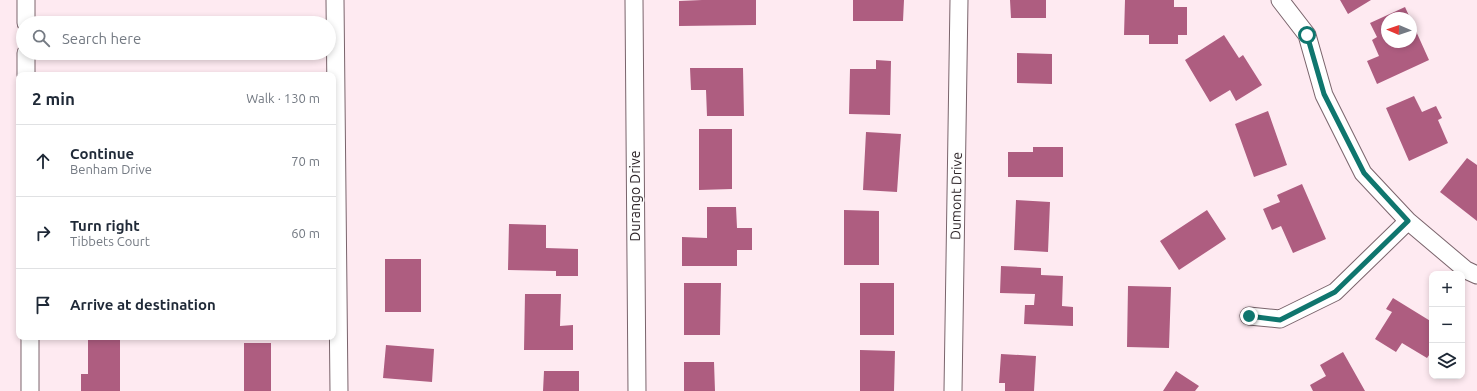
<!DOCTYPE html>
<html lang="en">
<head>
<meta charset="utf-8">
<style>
  :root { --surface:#fff; --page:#f6f6f7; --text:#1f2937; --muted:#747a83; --line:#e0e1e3 }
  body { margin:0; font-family:Ubuntu,sans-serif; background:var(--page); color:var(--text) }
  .controls { position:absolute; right:12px; bottom:12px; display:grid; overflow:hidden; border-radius:8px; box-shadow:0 2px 6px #0003 }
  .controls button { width:36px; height:36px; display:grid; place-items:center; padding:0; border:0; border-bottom:1px solid var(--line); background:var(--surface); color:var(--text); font:20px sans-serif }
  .compass { position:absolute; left:1381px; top:12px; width:36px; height:36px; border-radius:50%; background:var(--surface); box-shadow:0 2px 6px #0003; rotate:272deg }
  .stop { position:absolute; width:12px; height:12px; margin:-9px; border:3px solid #0f766e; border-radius:50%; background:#fff }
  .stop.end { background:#0f766e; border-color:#fff; box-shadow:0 1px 4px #0008 }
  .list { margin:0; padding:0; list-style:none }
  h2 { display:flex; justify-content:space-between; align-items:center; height:52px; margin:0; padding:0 16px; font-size:17px }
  h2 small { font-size:13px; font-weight:400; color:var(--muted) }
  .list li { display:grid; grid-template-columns:26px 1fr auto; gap:12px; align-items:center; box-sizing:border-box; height:72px; padding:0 16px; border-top:1px solid var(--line) }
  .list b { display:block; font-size:15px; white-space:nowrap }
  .list p { margin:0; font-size:13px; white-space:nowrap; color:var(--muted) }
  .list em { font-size:13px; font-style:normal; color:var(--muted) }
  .icon { flex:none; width:22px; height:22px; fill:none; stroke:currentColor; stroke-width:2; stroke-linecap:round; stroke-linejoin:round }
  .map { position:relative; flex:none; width:1477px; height:391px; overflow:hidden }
  .search { position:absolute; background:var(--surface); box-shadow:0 2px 6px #0003; left:16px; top:16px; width:320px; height:44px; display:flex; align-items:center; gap:10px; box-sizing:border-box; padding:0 14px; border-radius:22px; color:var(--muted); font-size:15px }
  .panel { position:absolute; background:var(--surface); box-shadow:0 2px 6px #0003; left:16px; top:72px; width:320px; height:268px; border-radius:8px }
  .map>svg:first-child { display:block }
  .building { fill:#ae5d80 }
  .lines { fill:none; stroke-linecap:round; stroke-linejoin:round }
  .street-casing { stroke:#7a646c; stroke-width:19 }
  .street { stroke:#fff; stroke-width:17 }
  .route { stroke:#0f766e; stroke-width:5 }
  .labels { text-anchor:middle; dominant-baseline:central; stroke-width:3; stroke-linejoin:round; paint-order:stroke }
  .street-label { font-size:14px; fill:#2d2428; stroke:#fdfdfd }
</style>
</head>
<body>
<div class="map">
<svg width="1477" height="391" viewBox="0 0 1477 391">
  <rect width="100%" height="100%" fill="#feeaf1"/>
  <path class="building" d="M702 0H756V25L679 26V1Z
    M853 0H904L903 21H853Z
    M1010 0H1046V18H1011Z
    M1125 0H1174V7H1187V35H1178V44H1149V35H1124Z
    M1340 0H1371L1348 14Z
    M1405 7 1410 18H1387V42H1411V20L1429 60 1377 84 1367 61 1379 56 1372 40 1377 37 1370 23Z
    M1224 35 1239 58 1243 55 1262 85 1236 101 1230 90 1210 102 1185 60Z
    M1017 53 1052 54V84L1017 83Z
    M876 60 891 61 890 115 849 114 850 69H876Z
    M690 68H743L744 116H707L706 90H691Z
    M1414 96 1422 112 1436 106 1442 118 1438 120 1448 143 1409 161 1386 108Z
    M1268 111 1287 165 1254 177 1235 124Z
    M699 129H732V189L699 190Z
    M866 132 901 134 897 192 863 190Z
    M1033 147H1063V177H1008V152H1033Z
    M1467 158 1477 165V221L1440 192Z
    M1302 184 1326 239 1293 253 1281 226 1272 230 1263 209 1280 202 1277 195Z
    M1016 200 1050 202 1048 252 1014 250Z
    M707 207H736L737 228H752V250H737V266H682V237L707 238Z
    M844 210 879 211V265H844Z
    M1207 210 1226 239 1179 270 1160 241Z
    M509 224 546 225V248L578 249V276H556V271L508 270Z
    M385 259H421V312H385Z
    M1001 266 1041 268V275L1063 276 1062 306 1073 307V326L1024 324 1025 305H1034L1035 294 1000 293Z
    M684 283H721L720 335H684Z
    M860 283H894V335H860Z
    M1128 286 1171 287 1169 348 1127 347Z
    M525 294H561L560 326 573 325V350H524Z
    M1393 298 1432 322V351L1427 358 1402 343 1396 352 1375 339 1392 312 1386 309Z
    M88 340H120V391H81V374H88Z
    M244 343H271V391H244Z
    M386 345 434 349 432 382 383 378Z
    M860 350 895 351 894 391H860Z
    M1343 352 1365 391H1313L1310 385 1326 376 1320 365Z
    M1001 354 1036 356 1034 391H1005V383H999Z
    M684 362H714L715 391H684Z
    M544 371H579V391H543Z
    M1176 371 1199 386 1195 391H1163Z"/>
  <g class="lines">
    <defs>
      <path id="street" d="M26 0V23
        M335 0 339 391
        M634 0 637 391
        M1280 0 1307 35 1324 95 1363 173 1408 221 1466 270 1477 275
        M26 53V75
        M1249 316 1280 319 1335 292 1408 221
        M30 337V391
        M953 391 959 0"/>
    </defs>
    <use href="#street" class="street-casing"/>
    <use href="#street" class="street"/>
  </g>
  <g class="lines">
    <path class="route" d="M1249 316 1280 320 1335 292 1408 221 1364 173 1324 94 1307 35"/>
  </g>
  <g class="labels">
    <g class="street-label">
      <text transform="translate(635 196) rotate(-90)">Durango Drive</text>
      <text transform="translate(956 196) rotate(-89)">Dumont Drive</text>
    </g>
  </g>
</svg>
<div class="controls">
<button>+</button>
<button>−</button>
<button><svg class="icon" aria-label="layers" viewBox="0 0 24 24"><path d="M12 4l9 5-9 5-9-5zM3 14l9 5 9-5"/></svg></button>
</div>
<svg class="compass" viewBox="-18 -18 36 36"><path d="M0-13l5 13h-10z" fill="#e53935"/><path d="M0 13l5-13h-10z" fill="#747a83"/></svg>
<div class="stop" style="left:1307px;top:35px"></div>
<div class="stop end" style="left:1249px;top:316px"></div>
<div class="search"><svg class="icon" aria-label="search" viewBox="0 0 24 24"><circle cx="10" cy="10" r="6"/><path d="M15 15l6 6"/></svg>Search here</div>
<section class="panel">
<h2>2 min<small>Walk · 130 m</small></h2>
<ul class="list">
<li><svg class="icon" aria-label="ahead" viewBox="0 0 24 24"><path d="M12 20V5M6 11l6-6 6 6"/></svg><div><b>Continue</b><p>Benham Drive</p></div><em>70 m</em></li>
<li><svg class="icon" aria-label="right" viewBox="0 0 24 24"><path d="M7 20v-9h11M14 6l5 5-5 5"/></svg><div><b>Turn right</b><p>Tibbets Court</p></div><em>60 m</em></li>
<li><svg class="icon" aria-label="arrive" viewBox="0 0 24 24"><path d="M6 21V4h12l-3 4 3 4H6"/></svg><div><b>Arrive at destination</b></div></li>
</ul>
</section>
</div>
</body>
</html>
